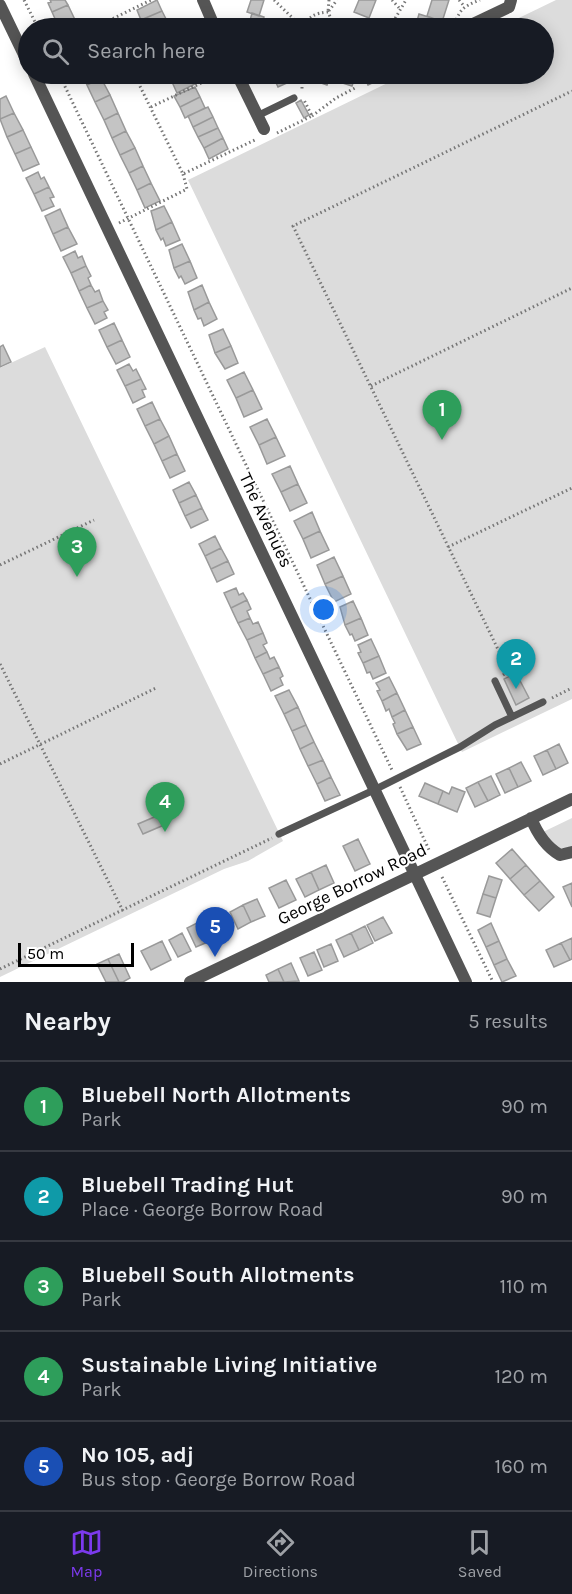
<!DOCTYPE html>
<html lang="en">
<head>
<meta charset="utf-8">
<style>
  :root { --surface:#171b24; --page:#242831; --text:#f1f3f6; --muted:#9ea1a6; --line:#363941; --accent:#7c3aed }
  body { margin:0; font-family:Karla,sans-serif; background:var(--page); color:var(--text) }
  .scale { position:absolute; left:18px; bottom:15px; width:116px; box-sizing:border-box; padding-left:6px; border:3px solid #000; border-top:0; font-size:16px; line-height:21px; white-space:nowrap; color:#000; -webkit-text-stroke:4px #fff; paint-order:stroke }
  .you { position:absolute; left:324px; top:610px; width:21px; height:21px; margin:-15px; border:4px solid #fff; border-radius:50%; background:#1a73e8; box-shadow:0 0 0 9px #1a73e833 }
  .badge { display:grid; place-items:center; width:39px; height:39px; border-radius:50%; background:var(--accent); color:#fff; font-size:20px; font-weight:700 }
  .pin { position:absolute; translate:-50% -50px; filter:drop-shadow(0 2px 3px #0008) }
  .pin::after { content:''; position:absolute; top:32px; width:21px; height:18px; background:inherit; clip-path:polygon(0 0,100% 0,50% 100%) }
  .list { margin:0; padding:0; list-style:none }
  h2 { display:flex; justify-content:space-between; align-items:center; height:78px; margin:0; padding:0 24px; font-size:26px }
  h2 small { font-size:20px; font-weight:400; color:var(--muted) }
  .list li { display:grid; grid-template-columns:39px 1fr auto; gap:18px; align-items:center; box-sizing:border-box; height:90px; padding:0 24px; border-top:2px solid var(--line) }
  .list b { display:block; font-size:22px; white-space:nowrap }
  .list p { margin:0; font-size:20px; white-space:nowrap; color:var(--muted) }
  .list em { font-size:20px; font-style:normal; color:var(--muted) }
  .icon { flex:none; width:33px; height:33px; fill:none; stroke:currentColor; stroke-width:2; stroke-linecap:round; stroke-linejoin:round }
  .map { position:relative; flex:none; width:572px; height:982px; overflow:hidden }
  .search { position:absolute; background:var(--surface); box-shadow:0 3px 15px #0003; left:18px; right:18px; top:18px; height:66px; display:flex; align-items:center; gap:15px; box-sizing:border-box; padding:0 21px; border-radius:33px; color:var(--muted); font-size:22px }
  .sheet { height:528px; background:var(--surface) }
  nav { display:flex; justify-content:space-around; align-items:center; box-sizing:border-box; height:84px; border-top:2px solid var(--line); background:var(--surface); font-size:16px; color:var(--muted) }
  nav a { display:grid; justify-items:center; gap:3px }
  nav .on { color:var(--accent) }
  .map>svg:first-child { display:block }
  .green { fill:#dcdcdc }
  .building { fill:#c4c4c4; stroke:#999; stroke-width:1.5 }
  .lines { fill:none; stroke-linecap:round; stroke-linejoin:round }
  .path { stroke:#777; stroke-width:3; stroke-dasharray:1.5 3; stroke-linecap:butt }
  .lane { stroke:#555; stroke-width:7 }
  .street { stroke:#555; stroke-width:12 }
  .labels { text-anchor:middle; dominant-baseline:central; stroke-width:4.5; stroke-linejoin:round; paint-order:stroke }
  .street-label { font-size:18px; fill:#000; stroke:#fff }
</style>
</head>
<body>
<div class="map">
<svg width="572" height="982" viewBox="0 0 572 982">
  <rect width="100%" height="100%" fill="#fff"/>
  <path class="green" d="M556 0H572V699L462 752 188 180 406 74H544V28H498Z
    M45 347 283 841 248 861 224 869 0 977V368Z
    M572 818V846L566 848H558L543 832Z"/>
  <path class="building" d="M50 0H65L68 5 52 12 48 3 51 2Z
    M157 0 162 11 141 20 137 10Z
    M251 0H264L259 16 247 12Z
    M359 0H376L369 18 354 12Z
    M432 0H449L442 22 427 16Z
    M68 5 76 22 63 28 59 20 56 21 52 12Z
    M162 11 167 21 151 28H145L141 20Z
    M252 13 264 17 261 28H248Z
    M419 14 435 19 432 28H415Z
    M82 74H99L101 78 87 85Z
    M168 74H190L172 82Z
    M190 74H192L197 83 177 93 172 82Z
    M272 74H299L300 77 278 87Z
    M305 74H331L327 85 304 77Z
    M331 74H356L352 86 330 79Z
    M363 74H391L368 85Z
    M101 78 110 95 95 102 87 85Z
    M195 87 200 97 180 107 174 96Z
    M110 95 118 113 104 120 95 102Z
    M6 96 14 113 0 119V99Z
    M200 97 205 108 185 118 180 107Z
    M301 100 309 115 304 118 296 103Z
    M208 107 213 117 193 127 188 116Z
    M14 113 23 130 7 137 0 119Z
    M118 113 126 131 112 138 104 120Z
    M213 117 218 128 198 137 193 127Z
    M218 128 223 138 204 148 198 137Z
    M23 130 31 147 15 154 7 137Z
    M126 131 135 148 120 155 112 138Z
    M223 138 228 149 209 159 204 148Z
    M31 147 39 164 23 171 15 154Z
    M135 148 143 166 129 173 120 155Z
    M143 166 151 183 137 190 129 173Z
    M38 172 41 179 44 177 49 187 34 194 26 178Z
    M151 183 160 201 145 208 137 190Z
    M49 187 54 197 50 198 54 206 42 211 34 194Z
    M164 206 172 222 156 230 151 211Z
    M60 209 68 227 53 234 45 216Z
    M172 222 180 240 166 246 163 238 161 240 156 230Z
    M68 227 77 244 61 251 53 234Z
    M182 244 190 261 174 268 169 250Z
    M75 251 78 258 82 256 86 266 71 273 63 257Z
    M190 261 197 278 185 284 181 276 179 278 174 268Z
    M86 266 91 276 88 278 91 285 79 291 71 273Z
    M91 285 95 292 99 290 103 301 87 308 79 291Z
    M202 285 209 302 194 310 188 292Z
    M103 301 108 310 104 312 107 318 95 324 87 308Z
    M209 302 217 319 204 326 201 318 198 319 194 310Z
    M114 323 122 340 107 347 99 330Z
    M223 329 231 346 215 353 209 335Z
    M122 340 130 357 116 364 107 347Z
    M3 345 11 362 0 367V347Z
    M231 346 238 363 225 369 215 353Z
    M129 364 133 371 136 369 141 379 125 386 117 370Z
    M244 372 253 390 236 398 227 380Z
    M141 379 146 389 142 390 145 397 133 403 125 386Z
    M253 390 262 409 244 417 236 398Z
    M152 402 160 419 145 426 137 409Z
    M160 419 169 436 154 444 145 426Z
    M267 419 276 437 259 445 250 427Z
    M169 436 177 454 162 461 154 444Z
    M276 437 285 456 267 464 259 445Z
    M177 454 185 471 170 478 162 461Z
    M290 466 298 484 281 492 272 474Z
    M189 482 196 495 179 503 173 490Z
    M298 484 307 503 290 511 281 492Z
    M196 495 202 508 185 516 179 503Z
    M202 508 208 520 191 528 185 516Z
    M312 512 320 531 303 539 294 521Z
    M320 531 329 550 311 558 303 539Z
    M215 536 221 548 205 556 199 544Z
    M221 548 228 561 211 569 205 556Z
    M334 557 343 576 325 584 317 565Z
    M228 561 234 574 217 582 211 569Z
    M343 576 351 594 334 602 325 584Z
    M236 588 239 595 243 593 247 600 231 608 224 593Z
    M247 600 251 609 247 611 250 618 238 623 231 608Z
    M353 601 361 618 345 625 340 607Z
    M250 618 253 624 258 622 263 633 247 640 238 623Z
    M361 618 368 635 355 641 352 634 350 635 345 625Z
    M263 633 267 643 263 645 267 652 255 658 247 640Z
    M371 639 379 656 363 663 358 653 361 652 358 645Z
    M267 652 270 659 274 657 279 667 263 674 255 658Z
    M379 656 386 673 373 679 370 672 367 673 363 663Z
    M279 667 283 676 280 678 283 685 271 691 263 674Z
    M516 673 529 698 516 705 504 679Z
    M389 677 397 693 382 701 377 691 380 690 376 683Z
    M289 690 298 707 284 714 275 696Z
    M397 693 405 710 392 717 389 709 386 711 382 701Z
    M298 707 306 725 292 731 284 714Z
    M405 710 413 727 397 734 393 724 395 723 392 717Z
    M306 725 314 742 300 749 292 731Z
    M413 727 421 744 407 750 397 734Z
    M314 742 323 760 308 766 300 749Z
    M559 744 568 763 556 769 547 750Z
    M547 750 556 769 543 775 534 756Z
    M323 760 331 777 317 784 308 766Z
    M521 762 531 781 518 787 509 768Z
    M509 768 518 787 505 793 496 774Z
    M491 776 500 795 488 801 478 782Z
    M331 777 340 795 325 801 317 784Z
    M478 782 488 801 475 807 466 788Z
    M425 783 443 791 438 804 419 796Z
    M452 787 465 792 457 812 438 804 443 791 449 794Z
    M159 815 164 825 143 834 138 824Z
    M358 839 370 864 355 871 343 846Z
    M512 849 526 865 510 879 496 863Z
    M326 865 334 883 319 890 311 872Z
    M526 865 540 881 524 895 510 879Z
    M311 872 319 890 305 897 296 879Z
    M489 876 502 880 496 898 483 894Z
    M286 880 296 900 279 908 269 888Z
    M540 881 554 897 539 911 524 895Z
    M572 883V907L563 887Z
    M483 894 496 898 490 917 477 913Z
    M257 899 265 916 251 922 243 905Z
    M243 905 251 922 238 929 230 912Z
    M218 910 229 932 215 939 204 917Z
    M383 917 392 933 375 941 367 925Z
    M201 921 210 941 196 947 187 928Z
    M491 923 499 941 486 947 478 930Z
    M365 926 373 943 359 950 351 933Z
    M182 933 191 951 178 957 169 940Z
    M351 933 359 950 344 957 336 940Z
    M572 938V959L570 960 561 943Z
    M162 941 171 960 151 970 141 951Z
    M499 941 507 959 494 965 486 947Z
    M561 943 570 960 554 967 546 950Z
    M331 944 338 961 324 967 317 950Z
    M314 952 322 970 308 976 300 958Z
    M119 954 130 978 123 982H119L108 959Z
    M108 959 119 982H106L97 964Z
    M507 959 516 976 502 982 494 965Z
    M291 963 299 981 284 982 278 969Z
    M278 969 284 982H269L266 975Z"/>
  <g class="lines">
    <path class="path" d="M24 0 38 28
      M274 0 302 27
      M329 0 328 12 337 0
      M392 0 400 9
      M459 0 464 6
      M393 22 398 28
      M112 28 108 21 151 0
      M303 28 302 27C310 16 315 13 328 12L335 28
      M386 28 393 22 406 0
      M453 28C460 10 461 7 480 0
      M59 74 392 770
      M134 74 183 174 257 139
      M302 78V91
      M151 107 220 74
      M312 116 336 98 355 88
      M277 133 312 116 304 100
      M119 223 187 189 183 174
      M371 386 572 288
      M448 547 572 488
      M0 565 94 520
      M0 664 123 911
      M503 675 508 671 507 668 293 226 572 91
      M552 698 572 688
      M0 764 156 688
      M400 787 430 852
      M442 877 493 982
      M0 969 272 838"/>
    <path class="lane" d="M257 116 294 98
      M495 681 512 717
      M279 834 374 790 460 747 495 725 543 702"/>
    <path class="street" d="M203 0 215 28
      M0 5 28 63
      M469 26 509 7 511 0
      M34 74 466 982
      M237 74 264 129
      M531 818C537 833 546 847 560 855L572 852
      M190 982 572 799"/>
  </g>
  <g class="labels">
    <g class="street-label">
      <text transform="translate(266 520) rotate(65)">The Avenues</text>
      <text transform="translate(352 884) rotate(-26)">George Borrow Road</text>
    </g>
  </g>
</svg>
<div class="scale">50 m</div>
<div class="you"></div>
<div class="pin badge" style="left:442px;top:440px;background:#2e9e5b">1</div>
<div class="pin badge" style="left:516px;top:689px;background:#0f9aa8">2</div>
<div class="pin badge" style="left:77px;top:577px;background:#2e9e5b">3</div>
<div class="pin badge" style="left:165px;top:832px;background:#2e9e5b">4</div>
<div class="pin badge" style="left:215px;top:957px;background:#1a4fb4">5</div>
<div class="search"><svg class="icon" aria-label="search" viewBox="0 0 24 24"><circle cx="10" cy="10" r="6"/><path d="M15 15l6 6"/></svg>Search here</div>
</div>
<section class="sheet">
<h2>Nearby<small>5 results</small></h2>
<ul class="list">
<li><span class="badge" style="background:#2e9e5b">1</span><div><b>Bluebell North Allotments</b><p>Park</p></div><em>90 m</em></li>
<li><span class="badge" style="background:#0f9aa8">2</span><div><b>Bluebell Trading Hut</b><p>Place · George Borrow Road</p></div><em>90 m</em></li>
<li><span class="badge" style="background:#2e9e5b">3</span><div><b>Bluebell South Allotments</b><p>Park</p></div><em>110 m</em></li>
<li><span class="badge" style="background:#2e9e5b">4</span><div><b>Sustainable Living Initiative</b><p>Park</p></div><em>120 m</em></li>
<li><span class="badge" style="background:#1a4fb4">5</span><div><b>No 105, adj</b><p>Bus stop · George Borrow Road</p></div><em>160 m</em></li>
</ul>
</section>
<nav>
<a class="on"><svg class="icon" aria-label="map" viewBox="0 0 24 24"><path d="M3 6l6-2 6 2 6-2v14l-6 2-6-2-6 2zM9 4v14M15 6v14"/></svg>Map</a>
<a><svg class="icon" aria-label="directions" viewBox="0 0 24 24"><path d="M12 3l9 9-9 9-9-9zM9 14v-3h6M13 9l2 2-2 2"/></svg>Directions</a>
<a><svg class="icon" aria-label="saved" viewBox="0 0 24 24"><path d="M7 4h10v16l-5-4-5 4z"/></svg>Saved</a>
</nav>
</body>
</html>
